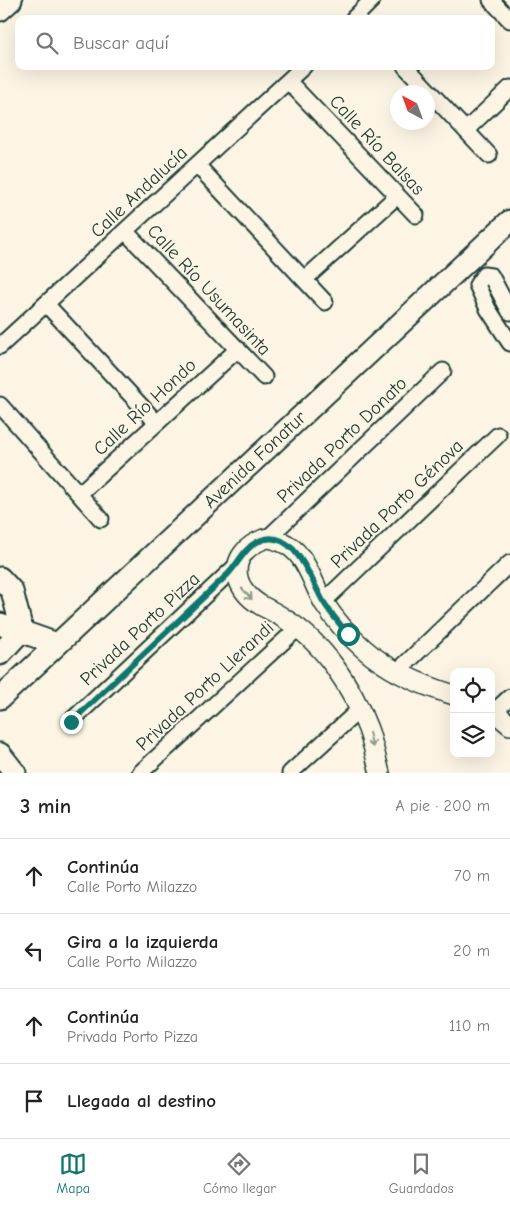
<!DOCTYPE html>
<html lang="es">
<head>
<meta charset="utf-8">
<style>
  :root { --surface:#fff; --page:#f6f6f6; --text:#222; --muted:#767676; --line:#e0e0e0; --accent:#0f766e }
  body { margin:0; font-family:"Comic Neue",sans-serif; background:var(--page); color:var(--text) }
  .controls { position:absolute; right:15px; bottom:15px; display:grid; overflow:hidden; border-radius:10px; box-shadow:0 5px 20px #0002 }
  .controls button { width:45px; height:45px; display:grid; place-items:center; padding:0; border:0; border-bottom:1px solid var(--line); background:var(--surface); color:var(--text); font:25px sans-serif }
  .compass { position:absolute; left:390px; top:85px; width:45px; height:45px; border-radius:50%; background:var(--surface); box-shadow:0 5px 20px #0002; rotate:319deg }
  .stop { position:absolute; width:15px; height:15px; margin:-11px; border:4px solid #0f766e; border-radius:50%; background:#fff }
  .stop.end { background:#0f766e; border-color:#fff; box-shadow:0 1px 5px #0008 }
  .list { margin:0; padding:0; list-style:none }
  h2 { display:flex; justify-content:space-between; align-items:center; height:65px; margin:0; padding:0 20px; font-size:21px }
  h2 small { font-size:16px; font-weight:400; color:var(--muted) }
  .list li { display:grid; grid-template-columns:32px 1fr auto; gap:15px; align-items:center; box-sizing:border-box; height:75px; padding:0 20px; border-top:1px solid var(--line) }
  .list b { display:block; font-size:19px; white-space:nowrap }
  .list p { margin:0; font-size:16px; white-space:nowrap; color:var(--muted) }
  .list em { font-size:16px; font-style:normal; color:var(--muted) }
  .icon { flex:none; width:28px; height:28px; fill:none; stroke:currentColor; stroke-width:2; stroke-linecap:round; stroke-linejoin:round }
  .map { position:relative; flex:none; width:510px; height:773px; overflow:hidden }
  .search { position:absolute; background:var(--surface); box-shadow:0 5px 20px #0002; left:15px; right:15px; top:15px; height:55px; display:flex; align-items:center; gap:12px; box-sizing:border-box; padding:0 18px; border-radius:10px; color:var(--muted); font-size:19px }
  .sheet { height:365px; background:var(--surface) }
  nav { display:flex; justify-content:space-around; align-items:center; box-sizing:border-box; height:70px; border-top:1px solid var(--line); background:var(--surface); font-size:14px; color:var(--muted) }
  nav a { display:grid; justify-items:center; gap:2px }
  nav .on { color:var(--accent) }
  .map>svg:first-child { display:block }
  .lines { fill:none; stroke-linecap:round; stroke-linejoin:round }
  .minor-casing { stroke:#1f3d34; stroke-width:19 }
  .tertiary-casing { stroke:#1f3d34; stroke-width:22 }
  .secondary-casing { stroke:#1f3d34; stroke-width:25 }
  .minor { stroke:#fcf5e5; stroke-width:15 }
  .tertiary { stroke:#fcf5e5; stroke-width:19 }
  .secondary { stroke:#fcf5e5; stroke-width:21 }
  .oneway { stroke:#8e998c }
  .route { stroke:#0f766e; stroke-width:6 }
  .labels { text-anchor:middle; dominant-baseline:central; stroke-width:4; stroke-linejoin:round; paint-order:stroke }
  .street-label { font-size:19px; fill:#1f3d34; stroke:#fcf5e5 }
</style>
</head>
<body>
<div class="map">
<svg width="510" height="773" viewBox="0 0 510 773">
  <rect width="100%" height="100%" fill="#fcf5e5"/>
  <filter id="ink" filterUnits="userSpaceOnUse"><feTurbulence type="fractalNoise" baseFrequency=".02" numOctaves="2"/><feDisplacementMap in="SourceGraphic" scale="10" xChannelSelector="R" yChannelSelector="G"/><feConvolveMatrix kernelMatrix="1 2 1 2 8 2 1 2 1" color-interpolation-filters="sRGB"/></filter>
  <g filter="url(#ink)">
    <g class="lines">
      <defs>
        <path id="minor" d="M491 0 510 20
          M353 19 372 0
          M405 66 489 155
          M288 81 416 215
          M466 130 510 88
          M197 165 325 302
          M125 231 264 377
          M305 279 397 196
          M46 304 157 423
          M510 312 491 276 484 275 477 285 488 309 510 343
          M0 346 304 66
          M0 405 101 519
          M79 494 238 349
          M269 537 443 371
          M323 602 498 435
          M396 673 510 563
          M495 711 510 697
          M71 721 236 566
          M140 773 298 628
          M290 773 359 710"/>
        <path id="tertiary" d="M491 709 510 725
          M380 773C376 759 373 743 368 729 352 687 324 643 285 619 278 614 270 610 262 606 230 588 227 553 264 539 270 537 273 539 279 541 306 550 311 581 324 603 335 620 348 635 364 649 390 672 421 685 454 695"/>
        <g id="secondary">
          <path d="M0 10 11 0"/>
          <path d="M0 578 12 591 22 630"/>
          <path d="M0 624 57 644"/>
          <path d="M0 654 22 630"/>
          <path id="s1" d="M0 698 510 221"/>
          <path d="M0 754 15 773"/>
        </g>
      </defs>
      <use href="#minor" class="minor-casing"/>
      <use href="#tertiary" class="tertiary-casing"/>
      <use href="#secondary" class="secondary-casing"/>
      <use href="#minor" class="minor"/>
      <use href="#tertiary" class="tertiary"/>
      <use href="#secondary" class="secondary"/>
    </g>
    <defs><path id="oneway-shaft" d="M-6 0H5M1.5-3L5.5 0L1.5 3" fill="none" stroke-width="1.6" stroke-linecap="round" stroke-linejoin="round" transform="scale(1.25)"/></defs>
    <g class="oneway">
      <use href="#oneway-shaft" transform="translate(247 594) rotate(48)"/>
      <use href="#oneway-shaft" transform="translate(371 740) rotate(75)"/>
    </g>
  </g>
  <g class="lines" filter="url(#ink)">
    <path class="route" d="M71 722 226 576C237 566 244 548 257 542 293 524 310 578 323 601 330 613 340 624 348 634"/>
  </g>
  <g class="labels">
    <g class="street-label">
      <text transform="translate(377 145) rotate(47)">Calle Río Balsas</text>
      <text transform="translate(139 192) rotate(-43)">Calle Andalucía</text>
      <text transform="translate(209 290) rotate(47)">Calle Río Usumasinta</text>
      <text transform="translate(145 407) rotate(-43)">Calle Río Hondo</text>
      <text transform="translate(342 440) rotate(-44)">Privada Porto Donato</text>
      <text stroke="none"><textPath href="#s1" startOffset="349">Avenida Fonatur</textPath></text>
      <text transform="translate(397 504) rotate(-44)">Privada Porto Génova</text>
      <text transform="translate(140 629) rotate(-43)">Privada Porto Pizza</text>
      <text transform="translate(205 686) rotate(-43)">Privada Porto Llerandi</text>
    </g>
  </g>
</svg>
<div class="controls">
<button><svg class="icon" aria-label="locate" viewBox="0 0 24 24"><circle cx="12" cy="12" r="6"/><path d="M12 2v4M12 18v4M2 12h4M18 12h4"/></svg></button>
<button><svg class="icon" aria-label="layers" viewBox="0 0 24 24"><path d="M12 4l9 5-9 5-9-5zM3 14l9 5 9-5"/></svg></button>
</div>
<svg class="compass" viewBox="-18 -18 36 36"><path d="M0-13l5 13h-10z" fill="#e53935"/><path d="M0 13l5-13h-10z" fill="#767676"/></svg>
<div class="stop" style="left:348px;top:634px"></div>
<div class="stop end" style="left:71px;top:722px"></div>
<div class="search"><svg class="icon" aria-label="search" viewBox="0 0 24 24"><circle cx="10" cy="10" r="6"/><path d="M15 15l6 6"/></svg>Buscar aquí</div>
</div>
<section class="sheet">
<h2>3 min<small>A pie · 200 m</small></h2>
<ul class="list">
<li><svg class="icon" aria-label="ahead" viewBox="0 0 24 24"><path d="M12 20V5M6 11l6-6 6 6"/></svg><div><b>Continúa</b><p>Calle Porto Milazzo</p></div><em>70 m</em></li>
<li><svg class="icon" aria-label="left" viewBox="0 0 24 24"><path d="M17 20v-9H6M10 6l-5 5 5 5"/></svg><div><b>Gira a la izquierda</b><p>Calle Porto Milazzo</p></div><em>20 m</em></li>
<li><svg class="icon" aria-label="ahead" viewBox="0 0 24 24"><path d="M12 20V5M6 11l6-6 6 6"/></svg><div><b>Continúa</b><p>Privada Porto Pizza</p></div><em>110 m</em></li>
<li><svg class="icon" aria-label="arrive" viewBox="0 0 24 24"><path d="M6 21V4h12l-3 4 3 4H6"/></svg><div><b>Llegada al destino</b></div></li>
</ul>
</section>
<nav>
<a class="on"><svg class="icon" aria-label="map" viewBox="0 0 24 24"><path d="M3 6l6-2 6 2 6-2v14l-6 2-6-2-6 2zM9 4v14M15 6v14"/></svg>Mapa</a>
<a><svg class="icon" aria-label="directions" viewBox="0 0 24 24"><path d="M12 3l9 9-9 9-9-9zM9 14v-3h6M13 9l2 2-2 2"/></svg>Cómo llegar</a>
<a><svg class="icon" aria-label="saved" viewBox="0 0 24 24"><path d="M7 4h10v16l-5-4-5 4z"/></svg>Guardados</a>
</nav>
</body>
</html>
